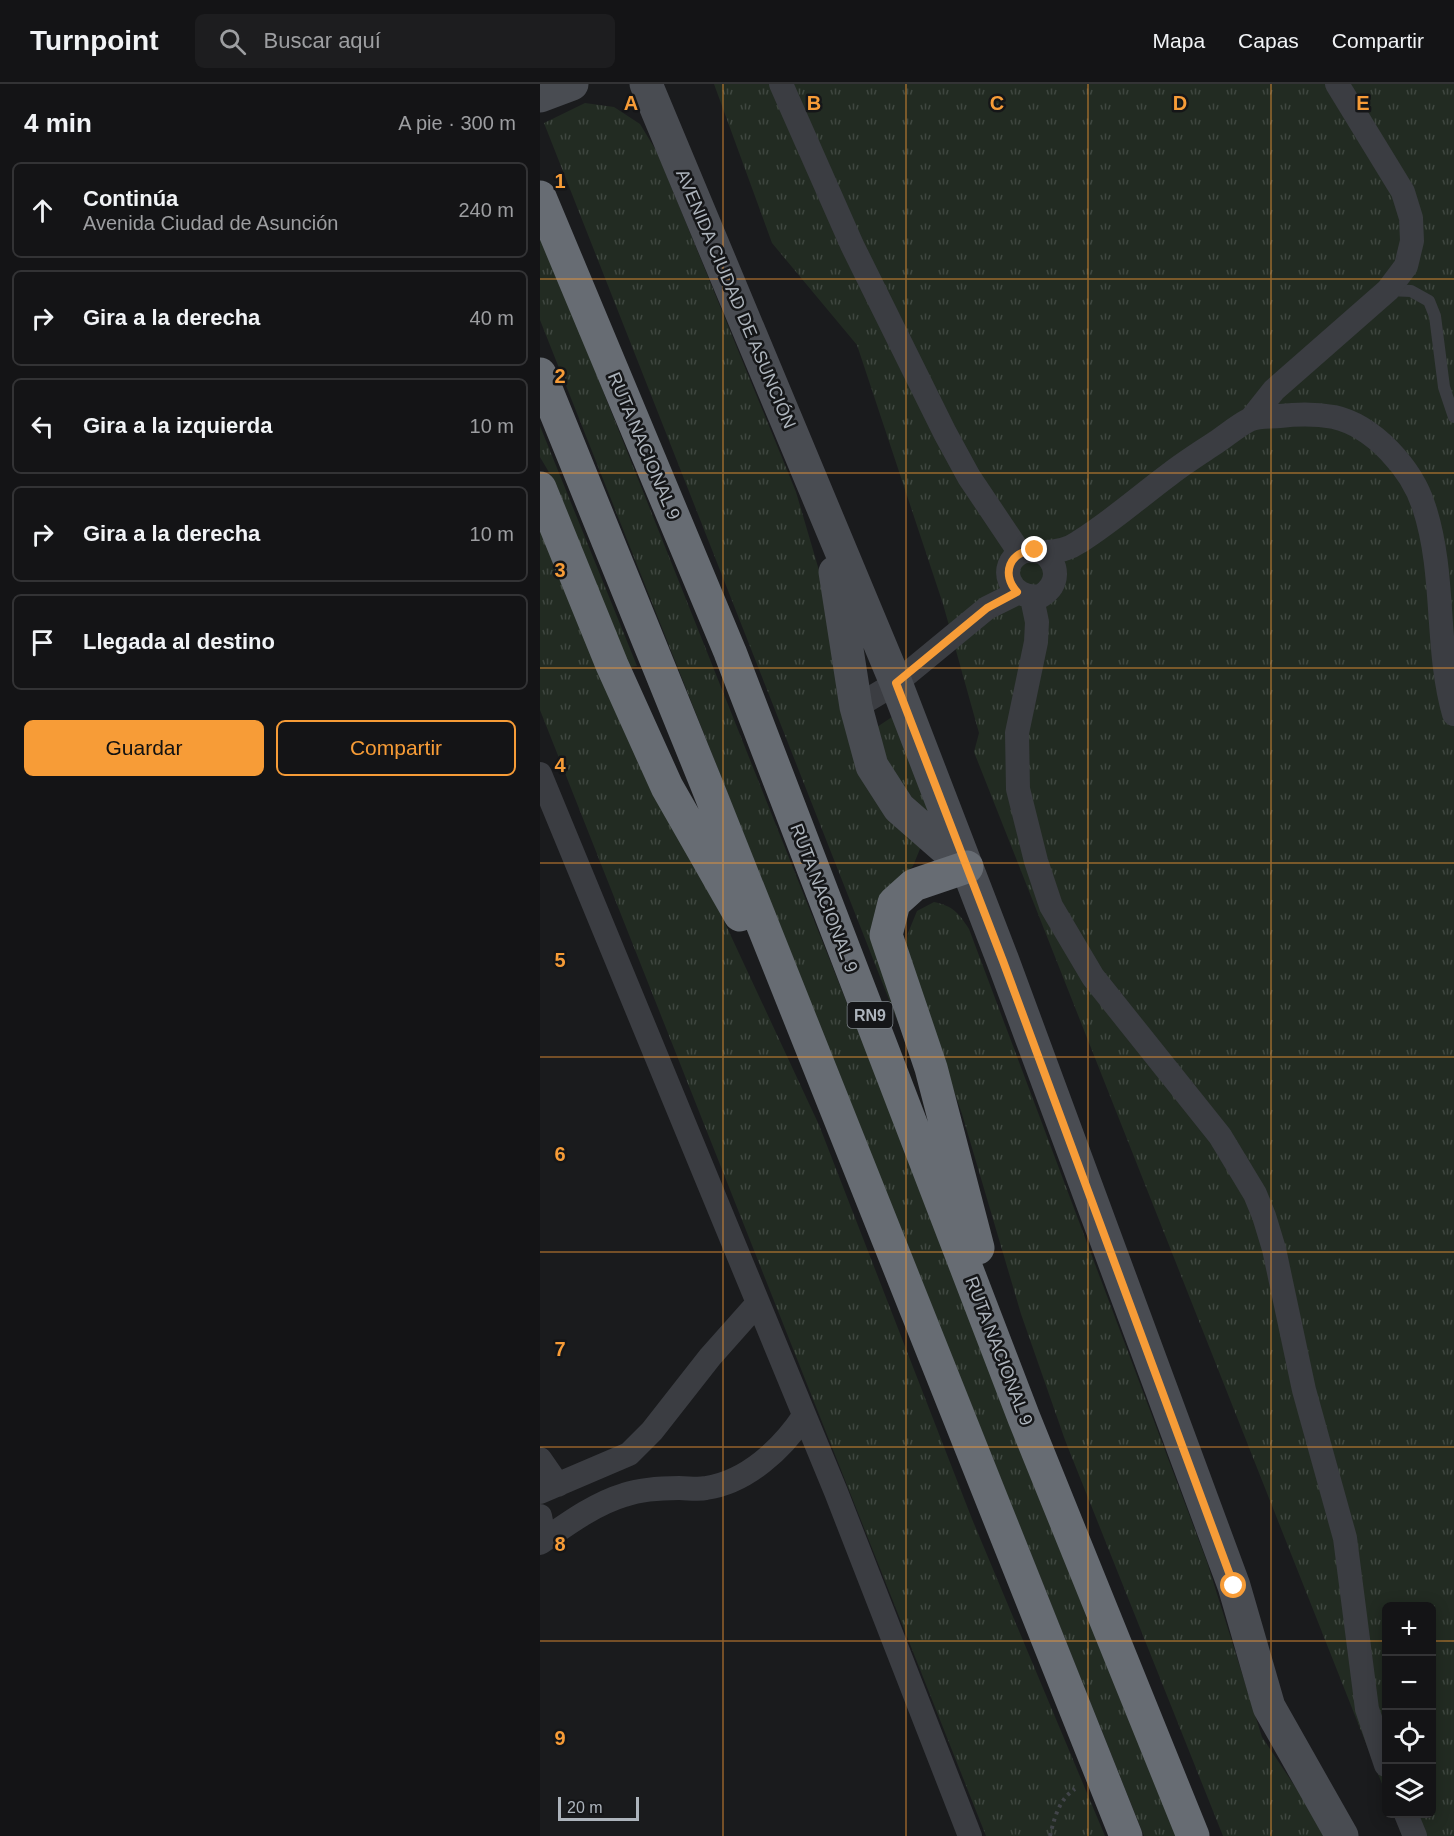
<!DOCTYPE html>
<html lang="es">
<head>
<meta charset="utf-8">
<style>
  :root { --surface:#141416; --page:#1d1d1f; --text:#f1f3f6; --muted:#9d9ea1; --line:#333335; --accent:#f79c37 }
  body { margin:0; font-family:Arial,sans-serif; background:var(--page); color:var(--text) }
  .controls { position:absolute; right:18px; bottom:18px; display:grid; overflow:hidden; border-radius:9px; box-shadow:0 3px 15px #0003 }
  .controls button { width:54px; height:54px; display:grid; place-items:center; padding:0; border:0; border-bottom:2px solid var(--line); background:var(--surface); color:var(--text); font:30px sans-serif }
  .scale { position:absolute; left:18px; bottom:15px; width:81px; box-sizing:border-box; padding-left:6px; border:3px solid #adb4bc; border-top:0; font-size:16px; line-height:21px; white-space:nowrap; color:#adb4bc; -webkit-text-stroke:4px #151618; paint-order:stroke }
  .stop { position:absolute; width:18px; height:18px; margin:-14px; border:4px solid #f79c37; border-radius:50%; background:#fff }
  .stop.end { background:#f79c37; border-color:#fff; box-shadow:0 2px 6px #0008 }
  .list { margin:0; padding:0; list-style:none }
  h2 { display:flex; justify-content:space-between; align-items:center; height:78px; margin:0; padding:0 24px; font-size:26px }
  h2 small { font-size:20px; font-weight:400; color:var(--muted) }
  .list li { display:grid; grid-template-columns:39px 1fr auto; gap:18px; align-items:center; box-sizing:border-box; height:96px; margin:0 12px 12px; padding:0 12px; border:2px solid var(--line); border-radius:9px }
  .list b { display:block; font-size:22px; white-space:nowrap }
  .list p { margin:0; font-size:20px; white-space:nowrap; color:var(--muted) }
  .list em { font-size:20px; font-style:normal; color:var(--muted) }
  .actions { display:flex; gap:12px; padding:18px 24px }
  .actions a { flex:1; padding:14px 0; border:2px solid var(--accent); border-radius:9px; text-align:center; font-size:21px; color:var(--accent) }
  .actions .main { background:var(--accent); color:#111 }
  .icon { flex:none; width:33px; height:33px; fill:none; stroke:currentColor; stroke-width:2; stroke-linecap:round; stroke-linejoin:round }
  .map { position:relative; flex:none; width:914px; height:1752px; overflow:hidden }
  header { display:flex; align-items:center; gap:36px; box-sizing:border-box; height:84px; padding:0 30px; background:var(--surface); border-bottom:2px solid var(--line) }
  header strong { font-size:28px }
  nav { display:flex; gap:33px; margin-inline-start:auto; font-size:21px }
  .search { width:420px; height:54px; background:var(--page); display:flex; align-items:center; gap:15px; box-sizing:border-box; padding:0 21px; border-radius:9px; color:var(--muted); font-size:22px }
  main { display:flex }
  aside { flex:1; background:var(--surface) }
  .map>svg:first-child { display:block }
  .grass { fill:url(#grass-tufts) }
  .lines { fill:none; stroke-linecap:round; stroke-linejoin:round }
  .path { stroke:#414449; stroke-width:4; stroke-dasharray:3 4.5; stroke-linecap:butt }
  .lane { stroke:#3b3d42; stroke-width:12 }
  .street { stroke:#3b3d42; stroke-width:24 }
  .secondary { stroke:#494c52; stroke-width:33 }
  .highway { stroke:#676c73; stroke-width:33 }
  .route { stroke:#f79c37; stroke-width:8 }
  .grid { fill:none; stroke:#f79c37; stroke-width:1.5; stroke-opacity:0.55 }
  .labels { text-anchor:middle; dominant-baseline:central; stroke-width:5; stroke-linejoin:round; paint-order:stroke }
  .shield { fill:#151618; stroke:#7f858b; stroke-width:1.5 }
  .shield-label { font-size:16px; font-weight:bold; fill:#adb4bc }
  .street-label { font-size:18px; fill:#adb4bc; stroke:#151618 }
  .grid-label { font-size:20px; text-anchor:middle; font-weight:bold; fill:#f79c37; stroke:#151618; stroke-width:5; stroke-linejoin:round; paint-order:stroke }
</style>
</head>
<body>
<header>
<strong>Turnpoint</strong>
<div class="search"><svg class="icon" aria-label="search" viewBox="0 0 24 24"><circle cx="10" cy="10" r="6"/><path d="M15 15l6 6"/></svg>Buscar aquí</div>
<nav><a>Mapa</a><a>Capas</a><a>Compartir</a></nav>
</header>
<main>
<aside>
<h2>4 min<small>A pie · 300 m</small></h2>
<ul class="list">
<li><svg class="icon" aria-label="ahead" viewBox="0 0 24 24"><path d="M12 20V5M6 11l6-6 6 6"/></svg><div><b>Continúa</b><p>Avenida Ciudad de Asunción</p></div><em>240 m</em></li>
<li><svg class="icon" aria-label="right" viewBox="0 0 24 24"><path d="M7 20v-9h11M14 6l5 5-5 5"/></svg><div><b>Gira a la derecha</b></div><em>40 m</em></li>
<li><svg class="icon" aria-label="left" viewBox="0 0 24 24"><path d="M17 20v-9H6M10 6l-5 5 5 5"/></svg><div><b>Gira a la izquierda</b></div><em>10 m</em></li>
<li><svg class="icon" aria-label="right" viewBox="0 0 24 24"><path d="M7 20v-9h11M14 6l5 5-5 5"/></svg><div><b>Gira a la derecha</b></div><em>10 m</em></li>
<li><svg class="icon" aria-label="arrive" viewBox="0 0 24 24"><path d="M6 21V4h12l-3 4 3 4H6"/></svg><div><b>Llegada al destino</b></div></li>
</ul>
<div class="actions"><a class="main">Guardar</a><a>Compartir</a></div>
</aside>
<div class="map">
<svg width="914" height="1752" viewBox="0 0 914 1752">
  <defs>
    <pattern id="grass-tufts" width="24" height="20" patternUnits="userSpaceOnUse" patternTransform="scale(1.5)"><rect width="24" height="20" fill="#222b22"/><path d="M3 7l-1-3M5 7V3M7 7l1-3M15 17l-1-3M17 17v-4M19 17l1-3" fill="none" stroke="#3f4740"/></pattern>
  </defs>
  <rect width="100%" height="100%" fill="#1a1b1d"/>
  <path class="grass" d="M174 0H914V1752H862L854 1730H892V1522H846V1710L434 668 439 649 403 520 317 261 232 159Z
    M45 19 74 23 100 40 117 68 256 408 288 517 315 664 384 755 373 782 350 804 372 974 4 39Z
    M0 149 639 1752H604L300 993 0 236Z
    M0 342 97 582 86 584 17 402 0 373Z
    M0 432 177 822 279 1041 432 1435 565 1752H446L0 626Z
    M358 629 377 674 391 741 345 682 331 647Z
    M394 818C413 822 419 829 429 845L667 1478 722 1653 788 1752H683L525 1356 481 1230 422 1030 365 867 368 849 377 827Z"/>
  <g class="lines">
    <path class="path" d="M510 1752C514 1735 519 1715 535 1705"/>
    <path class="lane" d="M848 206 871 207 889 217 895 232 904 303 914 333"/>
    <path class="street" d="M241 0 312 161 405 349 429 393 480 469
      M711 335 734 306 848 206 866 182 872 157 871 134 863 108 797 0
      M502 468C520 480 519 501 501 512 469 517 456 481 482 468 490 465 496 468 504 468 516 468 529 465 539 458 571 438 599 413 630 390 644 379 660 369 675 359 686 352 697 342 709 336 717 332 730 333 740 332 757 330 777 330 794 333 834 342 872 385 884 423 906 490 895 563 914 630
      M492 514 497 538 496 558 477 649 478 705 496 777 511 822 553 893 680 1052 715 1110 724 1132 734 1165 764 1306 805 1454 827 1625 846 1681
      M316 623 356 599 447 524 477 509
      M0 690 296 1408 430 1752
      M0 1375 18 1401
      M0 1408 89 1370 112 1347 170 1273 218 1219
      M0 1432 2 1442 0 1452
      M0 1459C26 1441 54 1420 84 1411 102 1405 120 1404 139 1404 148 1404 158 1406 166 1404 207 1398 242 1365 264 1332
      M866 1730 875 1752"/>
    <path class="secondary" d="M106 0 356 599 463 877 694 1502 729 1623 802 1752
      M0 12 32 0
      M295 488 316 623 332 682 359 724 423 780"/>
    <path class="highway" d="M0 113 190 568 484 1334 653 1752
      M0 290 166 699 586 1752
      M0 404 72 581 127 703 200 831
      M427 783 374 801 354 819 346 851 391 984 438 1164"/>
  </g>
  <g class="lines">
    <path class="route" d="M495 466C469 467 461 490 477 508L447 524 356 599 463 877 694 1502"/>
  </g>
  <path class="grid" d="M183 0V1752M366 0V1752M548 0V1752M731 0V1752M0 195H914M0 389H914M0 584H914M0 779H914M0 973H914M0 1168H914M0 1363H914M0 1557H846M892 1557H914"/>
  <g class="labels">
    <rect class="shield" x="307.5" y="918" width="45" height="26" rx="4.5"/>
    <g class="shield-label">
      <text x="330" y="931">RN9</text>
    </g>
    <g class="street-label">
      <text transform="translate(196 215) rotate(67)">AVENIDA CIUDAD DE ASUNCIÓN</text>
      <text transform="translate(104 362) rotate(67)">RUTA NACIONAL 9</text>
      <text transform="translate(284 814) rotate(69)">RUTA NACIONAL 9</text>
      <text transform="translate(459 1267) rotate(69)">RUTA NACIONAL 9</text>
    </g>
  </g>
  <g class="grid-label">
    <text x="91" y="26">A</text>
    <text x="274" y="26">B</text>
    <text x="457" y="26">C</text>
    <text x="640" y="26">D</text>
    <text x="823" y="26">E</text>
    <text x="20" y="104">1</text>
    <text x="20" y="299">2</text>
    <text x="20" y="493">3</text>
    <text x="20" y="688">4</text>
    <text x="20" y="883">5</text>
    <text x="20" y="1077">6</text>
    <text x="20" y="1272">7</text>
    <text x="20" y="1467">8</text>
    <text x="20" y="1661">9</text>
  </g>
</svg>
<div class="controls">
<button>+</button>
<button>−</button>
<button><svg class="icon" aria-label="locate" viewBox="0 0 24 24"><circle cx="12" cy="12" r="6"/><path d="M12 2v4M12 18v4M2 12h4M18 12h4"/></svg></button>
<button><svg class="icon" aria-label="layers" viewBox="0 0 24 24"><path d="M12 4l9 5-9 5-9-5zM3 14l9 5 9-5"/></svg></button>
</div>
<div class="scale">20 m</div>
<div class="stop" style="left:694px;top:1502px"></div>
<div class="stop end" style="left:495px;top:466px"></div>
</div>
</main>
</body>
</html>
